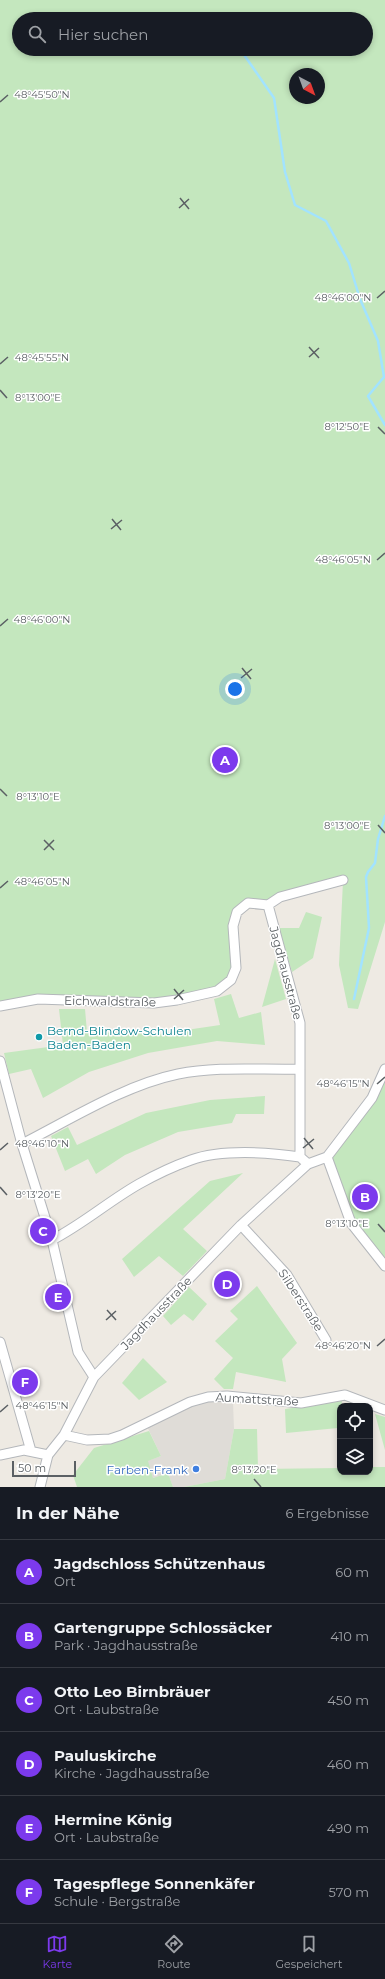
<!DOCTYPE html>
<html lang="de">
<head>
<meta charset="utf-8">
<style>
  :root { --surface:#171b24; --page:#20242c; --text:#f1f3f6; --muted:#9ea1a6; --line:#363941; --accent:#7c3aed }
  body { margin:0; font-family:Montserrat,sans-serif; background:var(--page); color:var(--text) }
  .controls { position:absolute; right:12px; bottom:12px; display:grid; overflow:hidden; border-radius:8px; box-shadow:0 2px 6px #0003 }
  .controls button { width:36px; height:36px; display:grid; place-items:center; padding:0; border:0; border-bottom:1px solid var(--line); background:var(--surface); color:var(--text); font:20px sans-serif }
  .compass { position:absolute; left:289px; top:68px; width:36px; height:36px; border-radius:50%; background:var(--surface); box-shadow:0 2px 6px #0003; rotate:139deg }
  .scale { position:absolute; left:12px; bottom:10px; width:64px; box-sizing:border-box; padding-left:4px; border:2px solid #5b6064; border-top:0; font-size:11px; line-height:14px; white-space:nowrap; color:#5b6064; -webkit-text-stroke:3px #fff; paint-order:stroke }
  .you { position:absolute; left:235px; top:689px; width:14px; height:14px; margin:-10px; border:3px solid #fff; border-radius:50%; background:#1a73e8; box-shadow:0 0 0 6px #1a73e833 }
  .badge { display:grid; place-items:center; width:26px; height:26px; border-radius:50%; background:var(--accent); color:#fff; font-size:13px; font-weight:700 }
  .pin { position:absolute; translate:-50% -50%; border:2px solid #fff; box-shadow:0 1px 4px #0006 }
  .list { margin:0; padding:0; list-style:none }
  h2 { display:flex; justify-content:space-between; align-items:center; height:52px; margin:0; padding:0 16px; font-size:17px }
  h2 small { font-size:13px; font-weight:400; color:var(--muted) }
  .list li { display:grid; grid-template-columns:26px 1fr auto; gap:12px; align-items:center; box-sizing:border-box; height:64px; padding:0 16px; border-top:1px solid var(--line) }
  .list b { display:block; font-size:15px; white-space:nowrap }
  .list p { margin:0; font-size:13px; white-space:nowrap; color:var(--muted) }
  .list em { font-size:13px; font-style:normal; color:var(--muted) }
  .icon { flex:none; width:22px; height:22px; fill:none; stroke:currentColor; stroke-width:2; stroke-linecap:round; stroke-linejoin:round }
  .map { position:relative; flex:none; width:385px; height:1487px; overflow:hidden }
  .search { position:absolute; background:var(--surface); box-shadow:0 2px 6px #0003; left:12px; right:12px; top:12px; height:44px; display:flex; align-items:center; gap:10px; box-sizing:border-box; padding:0 14px; border-radius:22px; color:var(--muted); font-size:15px }
  .sheet { height:436px; background:var(--surface) }
  nav { display:flex; justify-content:space-around; align-items:center; box-sizing:border-box; height:56px; border-top:1px solid var(--line); background:var(--surface); font-size:11px; color:var(--muted) }
  nav a { display:grid; justify-items:center; gap:2px }
  nav .on { color:var(--accent) }
  .map>svg:first-child { display:block }
  .industrial { fill:#dfdcd7 }
  .green { fill:#c4e7be; fill-rule:evenodd }
  .lines { fill:none; stroke-linecap:round; stroke-linejoin:round }
  .stream { stroke:#a2e3ff; stroke-width:2.5 }
  .minor-casing { stroke:#b4b7bb; stroke-width:11 }
  .minor { stroke:#fff; stroke-width:9 }
  .ticks { fill:none; stroke:#5b6064; stroke-width:1.5 }
  .culture-dot { fill:#0f9aa8; stroke:#fff; stroke-width:1.5 }
  .shop-dot { fill:#3f7fe0; stroke:#fff; stroke-width:1.5 }
  .labels { text-anchor:middle; dominant-baseline:central; stroke-width:3; stroke-linejoin:round; paint-order:stroke }
  .street-label { font-size:12px; fill:#5b6064; stroke:#fff }
  .culture-label { font-size:12px; fill:#0d838f; stroke:#fff; text-anchor:start }
  .shop-label { font-size:12px; fill:#366cbe; stroke:#fff; text-anchor:end }
  .ticks-label { font-size:10px; text-anchor:middle; fill:#5b6064; stroke:#fff; stroke-width:3; stroke-linejoin:round; paint-order:stroke }
</style>
</head>
<body>
<div class="map">
<svg width="385" height="1487" viewBox="0 0 385 1487">
  <rect width="100%" height="100%" fill="#eeeae3"/>
  <path class="industrial" d="M208 1397 233 1403 234 1429 225 1479 184 1487H173L168 1473 153 1478 147 1461 161 1456 146 1424Z"/>
  <path class="green" d="M0 0H385V922L358 1009 348 1008 339 965 343 881 268 905 248 903 237 912 236 968 217 991 177 1000 38 999 0 1006ZM19 19H366V49H19ZM295 74H319V98H295Z
    M306 912 322 917 313 958 292 972 279 928H299Z
    M275 959 286 999 262 1007Z
    M231 994 239 1018 261 1012 265 1045 217 1041 148 1053 89 1072 43 1098 31 1069 9 1074 4 1053 63 1045 59 1009H85L87 1032 159 1034 220 1025 214 999Z
    M385 1079V1266L354 1224 332 1157C351 1133 373 1108 385 1079Z
    M265 1096 264 1114H236L232 1123 178 1132 125 1155 96 1174 88 1159 65 1171 51 1136 68 1127 77 1145 146 1113 210 1100Z
    M243 1173 183 1229 207 1251 183 1276 159 1256 134 1277 122 1259 210 1181Z
    M257 1286 297 1343 282 1359 286 1382 236 1372 233 1389H224L214 1379 233 1358 215 1341 238 1319 230 1311Z
    M189 1287 207 1304 193 1321 184 1314 171 1325 163 1316Z
    M143 1358 167 1382 139 1400 122 1383Z
    M342 1401 338 1428 286 1433 285 1409Z
    M375 1414 385 1417V1450Z
    M234 1429H257L258 1469 340 1468V1472H370V1467H385V1487H184L225 1479Z
    M149 1431 161 1456 148 1461 153 1478 168 1473 173 1487H77L73 1475 94 1448Z"/>
  <g class="lines">
    <path class="stream" d="M212 15 215 19
      M240 49 274 98 285 172 295 205 326 221 349 263 360 299 378 341 384 377 368 396 385 425
      M354 999 369 928 366 877 368 872 375 863 378 839 385 816"/>
    <defs>
      <path id="minor" d="M268 905 280 897 343 880
        M0 1006 38 999 154 1003 177 1000 217 991 231 980 236 968 233 926 237 912 248 903 268 905
        M0 1061 22 1144 52 1240 78 1352 94 1377
        M22 1144C71 1119 125 1085 178 1074 217 1066 260 1070 300 1069
        M327 1157 372 1098 385 1069
        M308 1164 327 1157 351 1223 385 1266
        M241 1225 287 1275 326 1340
        M52 1240C83 1224 109 1201 139 1184 155 1175 174 1166 191 1160 221 1149 268 1152 300 1157
        M0 1342 31 1451
        M64 1435 87 1440 110 1439 122 1435 190 1402 208 1397 227 1396 301 1403 345 1395 385 1410
        M0 1455 24 1450 48 1455
        M40 1487 48 1455 64 1435 94 1377 241 1225 308 1164 300 1157V1023L268 905"/>
    </defs>
    <use href="#minor" class="minor-casing"/>
    <use href="#minor" class="minor"/>
  </g>
  <path class="ticks" d="M0 102 8 95M180 198 189 209M179 208 189 199M377 298 385 291M309 347 319 358M309 357 319 348M0 364 8 357M0 390 7 398M378 427 385 434M112 519 121 530M111 529 122 520M377 560 385 553M0 626 8 619M242 668 251 679M241 678 252 669M0 789 7 796M378 825 385 833M44 840 54 850M44 850 54 840M0 888 8 881M174 989 183 1000M174 999 184 990M377 1084 385 1077M304 1138 313 1149M303 1148 314 1139M0 1150 8 1143M0 1187 7 1195M378 1224 385 1232M107 1310 116 1320M106 1320 116 1311M377 1346 385 1339M0 1412 8 1405M254 1479 261 1487"/>
  <circle class="culture-dot" cx="39" cy="1037" r="4"/>
  <circle class="shop-dot" cx="196" cy="1469" r="4"/>
  <g class="labels">
    <g class="street-label">
      <text transform="translate(286 973) rotate(75)">Jagdhausstraße</text>
      <text transform="translate(110 1001) rotate(1)">Eichwaldstraße</text>
      <text transform="translate(301 1300) rotate(57)">Silberstraße</text>
      <text transform="translate(156 1313) rotate(-46)">Jagdhausstraße</text>
      <text transform="translate(257 1399) rotate(3)">Aumattstraße</text>
    </g>
    <g class="culture-label">
      <text x="47" y="1030">Bernd-Blindow-Schulen<tspan x="47" dy="14">Baden-Baden</tspan></text>
    </g>
    <g class="shop-label">
      <text x="188" y="1469">Farben-Frank</text>
    </g>
  </g>
  <g class="ticks-label">
    <text x="42" y="98">48°45'50"N</text>
    <text x="343" y="301">48°46'00"N</text>
    <text x="42" y="361">48°45'55"N</text>
    <text x="38" y="401">8°13'00"E</text>
    <text x="347" y="430">8°12'50"E</text>
    <text x="343" y="563">48°46'05"N</text>
    <text x="42" y="623">48°46'00"N</text>
    <text x="38" y="800">8°13'10"E</text>
    <text x="347" y="829">8°13'00"E</text>
    <text x="42" y="885">48°46'05"N</text>
    <text x="343" y="1087">48°46'15"N</text>
    <text x="42" y="1147">48°46'10"N</text>
    <text x="38" y="1198">8°13'20"E</text>
    <text x="347" y="1227">8°13'10"E</text>
    <text x="343" y="1349">48°46'20"N</text>
    <text x="42" y="1409">48°46'15"N</text>
    <text x="254" y="1473">8°13'20"E</text>
  </g>
</svg>
<div class="controls">
<button><svg class="icon" aria-label="locate" viewBox="0 0 24 24"><circle cx="12" cy="12" r="6"/><path d="M12 2v4M12 18v4M2 12h4M18 12h4"/></svg></button>
<button><svg class="icon" aria-label="layers" viewBox="0 0 24 24"><path d="M12 4l9 5-9 5-9-5zM3 14l9 5 9-5"/></svg></button>
</div>
<svg class="compass" viewBox="-18 -18 36 36"><path d="M0-13l5 13h-10z" fill="#e53935"/><path d="M0 13l5-13h-10z" fill="#9ea1a6"/></svg>
<div class="scale">50 m</div>
<div class="you"></div>
<div class="pin badge" style="left:225px;top:760px">A</div>
<div class="pin badge" style="left:365px;top:1197px">B</div>
<div class="pin badge" style="left:43px;top:1231px">C</div>
<div class="pin badge" style="left:227px;top:1284px">D</div>
<div class="pin badge" style="left:58px;top:1297px">E</div>
<div class="pin badge" style="left:25px;top:1382px">F</div>
<div class="search"><svg class="icon" aria-label="search" viewBox="0 0 24 24"><circle cx="10" cy="10" r="6"/><path d="M15 15l6 6"/></svg>Hier suchen</div>
</div>
<section class="sheet">
<h2>In der Nähe<small>6 Ergebnisse</small></h2>
<ul class="list">
<li><span class="badge">A</span><div><b>Jagdschloss Schützenhaus</b><p>Ort</p></div><em>60 m</em></li>
<li><span class="badge">B</span><div><b>Gartengruppe Schlossäcker</b><p>Park · Jagdhausstraße</p></div><em>410 m</em></li>
<li><span class="badge">C</span><div><b>Otto Leo Birnbräuer</b><p>Ort · Laubstraße</p></div><em>450 m</em></li>
<li><span class="badge">D</span><div><b>Pauluskirche</b><p>Kirche · Jagdhausstraße</p></div><em>460 m</em></li>
<li><span class="badge">E</span><div><b>Hermine König</b><p>Ort · Laubstraße</p></div><em>490 m</em></li>
<li><span class="badge">F</span><div><b>Tagespflege Sonnenkäfer</b><p>Schule · Bergstraße</p></div><em>570 m</em></li>
</ul>
</section>
<nav>
<a class="on"><svg class="icon" aria-label="map" viewBox="0 0 24 24"><path d="M3 6l6-2 6 2 6-2v14l-6 2-6-2-6 2zM9 4v14M15 6v14"/></svg>Karte</a>
<a><svg class="icon" aria-label="directions" viewBox="0 0 24 24"><path d="M12 3l9 9-9 9-9-9zM9 14v-3h6M13 9l2 2-2 2"/></svg>Route</a>
<a><svg class="icon" aria-label="saved" viewBox="0 0 24 24"><path d="M7 4h10v16l-5-4-5 4z"/></svg>Gespeichert</a>
</nav>
</body>
</html>
